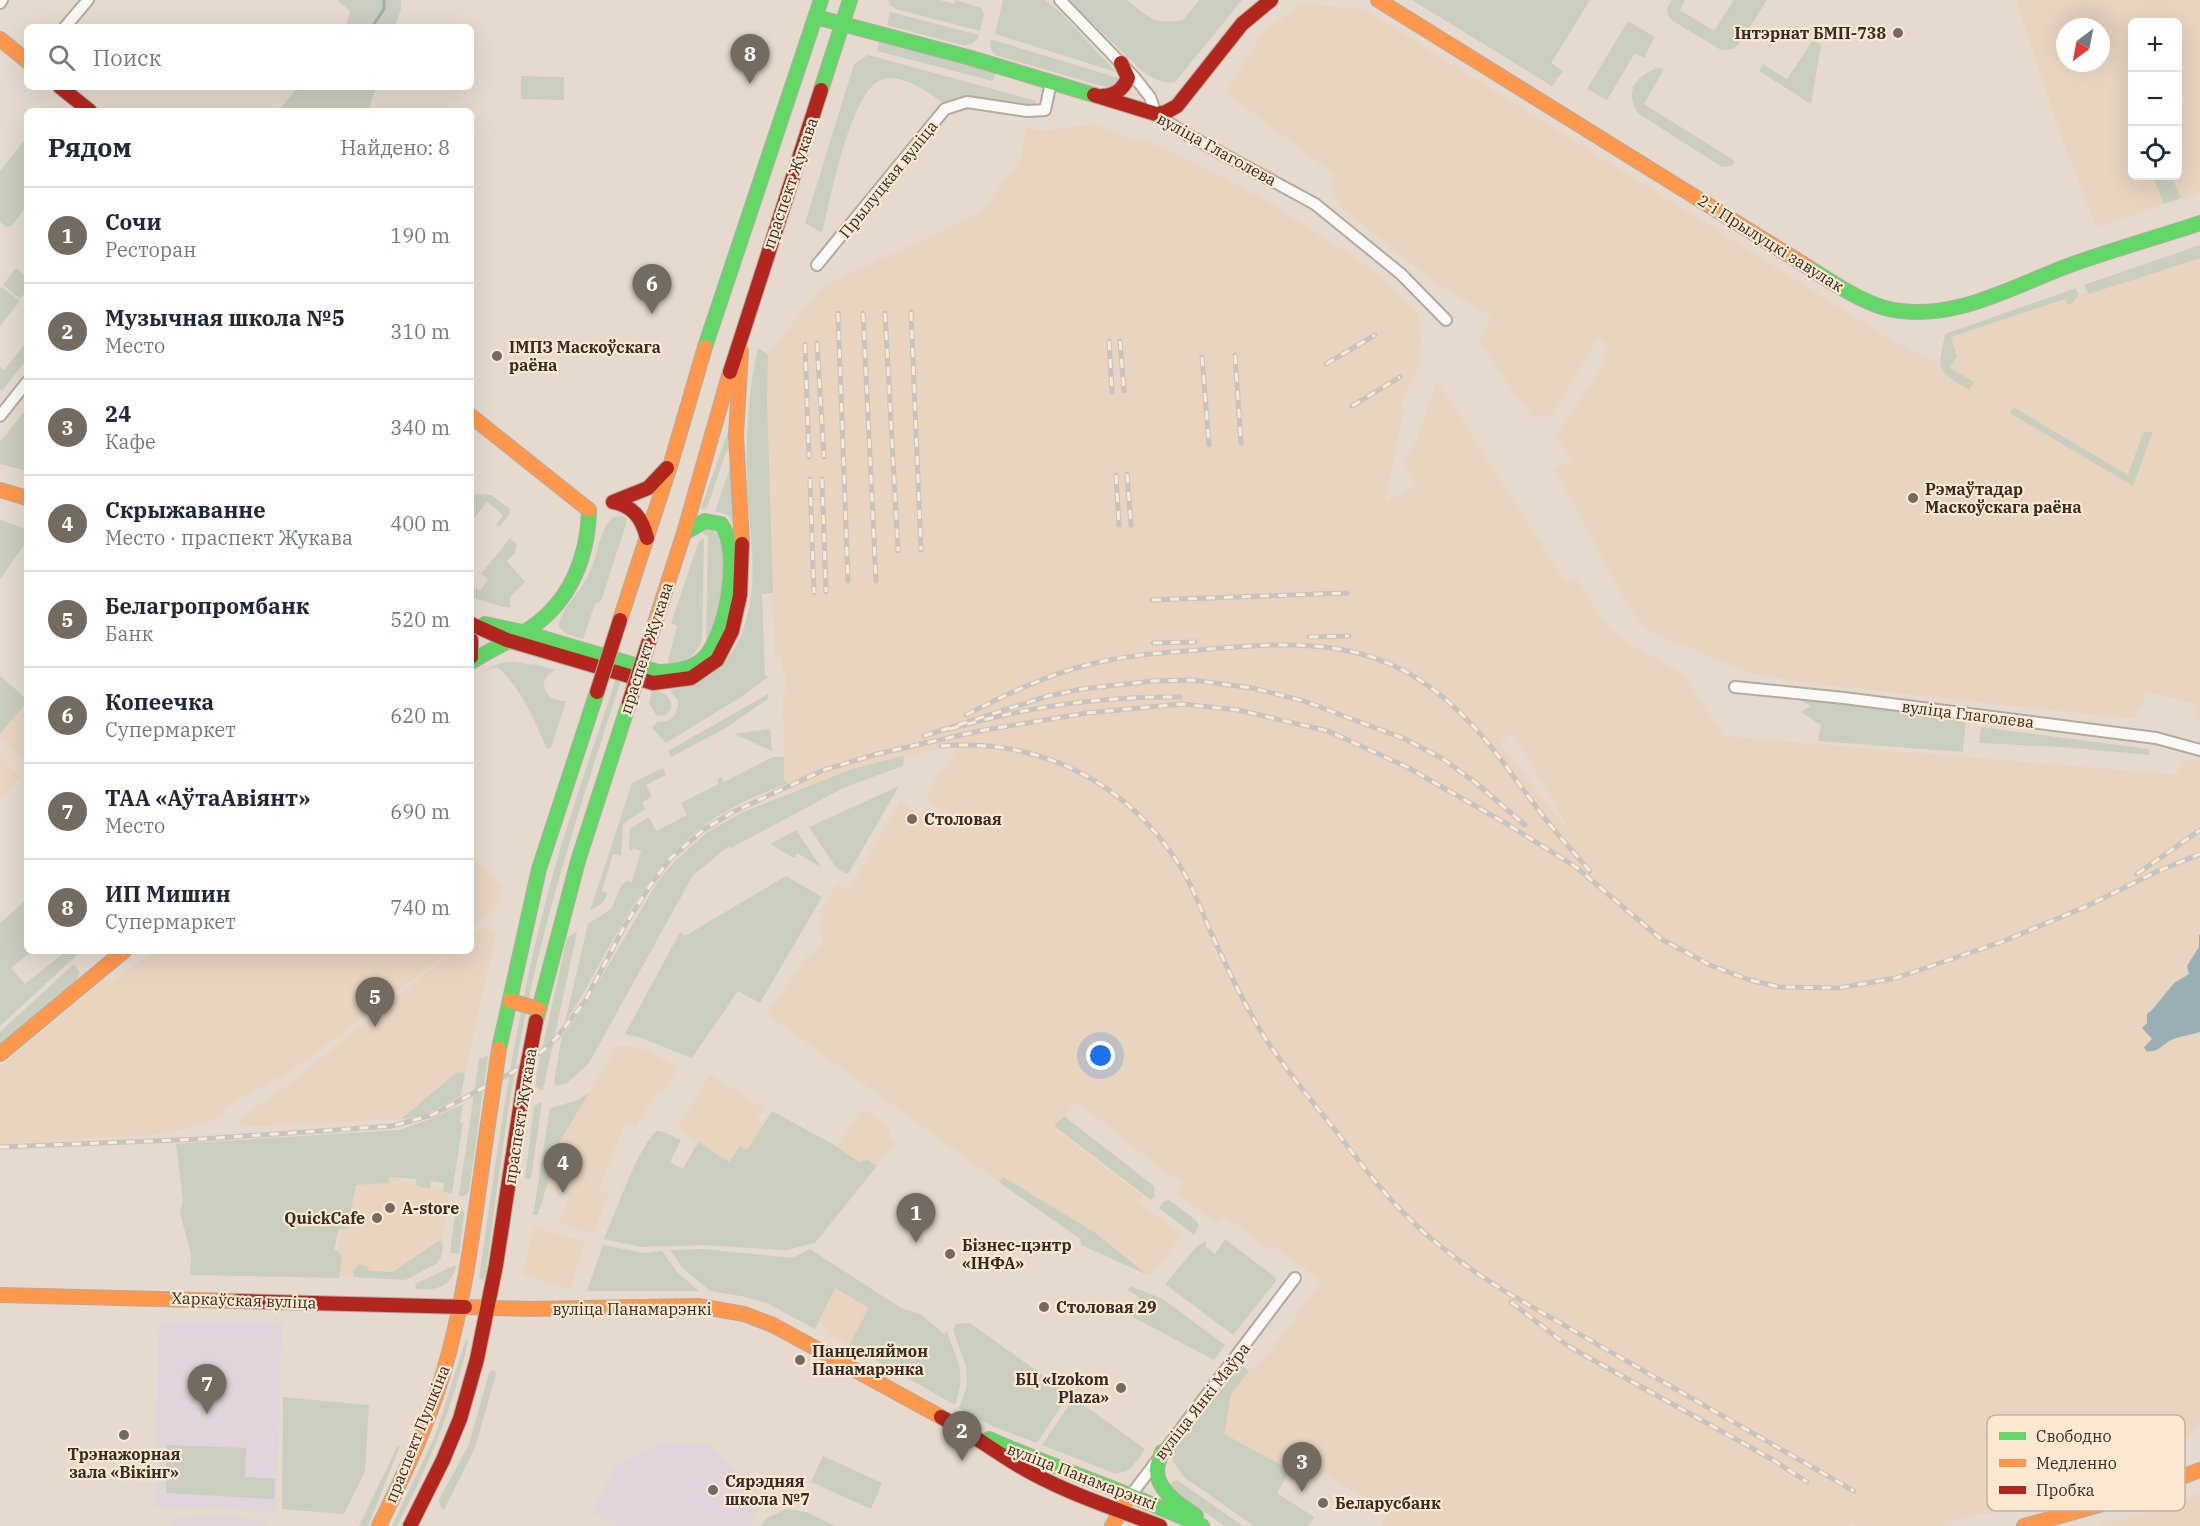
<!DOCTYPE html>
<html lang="ru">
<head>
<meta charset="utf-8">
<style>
  :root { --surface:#fff; --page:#f2f2f3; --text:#1f2937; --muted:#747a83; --line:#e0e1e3; --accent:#736a60 }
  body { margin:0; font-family:"IBM Plex Serif",serif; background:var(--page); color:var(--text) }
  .controls { position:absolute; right:18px; top:18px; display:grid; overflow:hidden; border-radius:9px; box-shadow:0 6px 24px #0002 }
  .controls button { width:54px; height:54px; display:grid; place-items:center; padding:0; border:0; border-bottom:2px solid var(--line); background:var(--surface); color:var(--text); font:30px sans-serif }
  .compass { position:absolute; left:2056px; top:18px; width:54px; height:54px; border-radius:50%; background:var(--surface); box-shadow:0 6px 24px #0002; rotate:212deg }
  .you { position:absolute; left:1101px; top:1056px; width:21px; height:21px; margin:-15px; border:4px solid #fff; border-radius:50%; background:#1a73e8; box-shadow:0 0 0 9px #1a73e833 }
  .badge { display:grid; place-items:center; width:39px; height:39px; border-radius:50%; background:var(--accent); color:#fff; font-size:20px; font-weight:700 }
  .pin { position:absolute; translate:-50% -50px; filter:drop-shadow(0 2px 3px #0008) }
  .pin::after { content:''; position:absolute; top:32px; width:21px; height:18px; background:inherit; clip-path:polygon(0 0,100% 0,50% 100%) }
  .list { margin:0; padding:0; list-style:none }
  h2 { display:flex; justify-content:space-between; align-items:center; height:78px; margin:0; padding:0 24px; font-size:26px }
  h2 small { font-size:20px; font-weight:400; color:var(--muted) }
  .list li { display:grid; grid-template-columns:39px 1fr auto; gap:18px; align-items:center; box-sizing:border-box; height:96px; padding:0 24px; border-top:2px solid var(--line) }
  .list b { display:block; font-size:22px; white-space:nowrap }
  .list p { margin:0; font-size:20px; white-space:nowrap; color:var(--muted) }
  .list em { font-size:20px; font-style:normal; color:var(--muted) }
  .icon { flex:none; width:33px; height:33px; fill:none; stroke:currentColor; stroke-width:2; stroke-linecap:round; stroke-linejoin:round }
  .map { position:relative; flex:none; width:2200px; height:1526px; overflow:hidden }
  .search { position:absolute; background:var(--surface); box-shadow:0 6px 24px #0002; left:24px; top:24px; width:450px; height:66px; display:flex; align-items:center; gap:15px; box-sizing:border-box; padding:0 21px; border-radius:9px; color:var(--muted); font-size:22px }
  .panel { position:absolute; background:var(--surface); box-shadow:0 6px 24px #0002; left:24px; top:108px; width:450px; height:846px; border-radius:9px }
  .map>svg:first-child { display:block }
  .built { fill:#e8d4bf; fill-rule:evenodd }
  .education { fill:#e1d4da }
  .green { fill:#c9cebe }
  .water { fill:#9aafb5 }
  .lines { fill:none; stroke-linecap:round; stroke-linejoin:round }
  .stream { stroke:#9aafb5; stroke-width:3 }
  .street-casing { stroke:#b3aaa0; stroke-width:14 }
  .fast-casing { stroke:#b3aaa0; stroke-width:16 }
  .slow-casing { stroke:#b3aaa0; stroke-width:16 }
  .jam-casing { stroke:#b3aaa0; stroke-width:16 }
  .street { stroke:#fbf9f8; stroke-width:10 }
  .fast { stroke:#63d668; stroke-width:14 }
  .slow { stroke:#ff974d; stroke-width:14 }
  .jam { stroke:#b3261e; stroke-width:14 }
  .rail-casing { stroke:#c7c4c0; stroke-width:5 }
  .rail { stroke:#fde8d1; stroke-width:3; stroke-dasharray:9; stroke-linecap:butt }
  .slow-bridge-casing { stroke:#b3aaa0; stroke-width:16; stroke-linecap:butt }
  .jam-bridge-casing { stroke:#b3aaa0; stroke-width:16; stroke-linecap:butt }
  .slow-bridge { stroke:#ff974d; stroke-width:14 }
  .jam-bridge { stroke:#b3261e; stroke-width:14 }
  .poi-dot { fill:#736a60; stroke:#fde8d1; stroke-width:2 }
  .labels { text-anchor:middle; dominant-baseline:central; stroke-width:4.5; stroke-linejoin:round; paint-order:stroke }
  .poi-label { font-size:16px; font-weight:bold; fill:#352d25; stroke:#fde8d1; text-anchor:start }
  .street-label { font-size:16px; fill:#352d25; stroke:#fde8d1 }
  .key { fill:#fde8d1; stroke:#c1b09d; stroke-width:1.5 }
  .key-label { font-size:16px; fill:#352d25 }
</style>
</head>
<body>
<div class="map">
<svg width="2200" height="1526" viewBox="0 0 2200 1526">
  <rect width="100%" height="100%" fill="#e6dace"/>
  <path class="built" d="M2016 0H2200V192L2096 227 2059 130ZM2132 22H2178V176H2132ZM2065 27H2101V63H2065Z
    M1300 4 1364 9 1898 344 1931 360 1939 361 1951 337 2200 253V719L2194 717 2197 704 2147 692 2142 707 2138 706 2136 719 1824 685 1759 675 1745 671 1656 634 1644 626 1630 609 1554 468 1573 461 1567 451 1555 438 1605 362 1601 359 1609 345 1598 338 1550 417 1543 414 1535 419 1518 399 1479 340 1492 316 1435 283 1340 206 1331 187 1334 174 1226 92 1262 34Z
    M1094 124 1137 142 1145 140 1216 174 1270 203 1367 266 1419 314 1422 356 1400 408 1403 410 1386 502 1416 485 1404 463 1418 437 1437 381 1565 582 1575 577 1601 618 1617 636 1682 674 1724 736 2176 775 2186 758 2200 762V1420L2178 1451 2149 1469 2127 1477 2121 1470 2110 1484 2099 1475 2091 1489 1986 1514 1980 1513 1941 1526H1859L1852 1522 1850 1526H1382L1381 1525 1389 1511 1346 1486 1312 1466 1304 1479 1224 1434 1231 1394 1249 1371 1259 1363 1271 1350 1321 1282 1315 1276 1271 1245 1268 1249 1224 1215 1216 1224 1182 1197 1178 1189 1182 1183 1162 1169 1077 1102 1053 1128 1143 1196 1138 1203 1183 1234 1150 1276 1094 1232 1004 1178 999 1182 767 1014 806 957 817 950 824 938 819 935 823 927 819 924 824 916 820 913 837 884 849 890 900 802 921 813 923 810 952 826 956 818 928 802 929 799 926 797 941 769 945 771 959 745 852 769 790 792 788 783 784 779 783 693 786 692 785 673 782 672V657H775L767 399 768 354 822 287 982 212 1021 159 1026 128 1045 131ZM1512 733 1547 790 1571 833 1500 743Z
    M27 702V765L0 737V735Z
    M0 755 20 778 0 799Z
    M471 854 500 886 497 908 471 928Z
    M486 925 496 933 465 1073 457 1072 401 1119 243 1127 238 1120 280 1091 454 951H471V937Z
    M153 951H451L292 1070 223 1108 224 1115 185 1129 149 1135 0 1144V1067L104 979 112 983Z
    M617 1046 635 1047 647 1050 678 1068 662 1093 658 1091 636 1126 627 1121 624 1125 599 1189 609 1194 593 1234 559 1223 573 1187 560 1181 556 1192 546 1188 560 1141Z
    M710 1075 764 1108 757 1120 763 1125 747 1150 729 1163 677 1129Z
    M863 1109 887 1126 890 1132 888 1135 896 1141 877 1166 868 1160 859 1162 836 1146Z
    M387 1177 449 1191 441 1257 436 1264 405 1280 333 1275 349 1189Z
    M534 1227 585 1242 570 1289 533 1278 523 1273Z
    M835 1288 869 1308 849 1345 826 1332 828 1328 817 1322Z
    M2200 1493V1526H2099L2163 1509Z"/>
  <path class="education" d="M159 1322H282L276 1514 215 1507 155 1508Z
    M667 1442 710 1445 763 1498 749 1526H618L593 1512 617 1464Z
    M216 1514 259 1521 268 1526H172L174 1519Z"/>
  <path class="green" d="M337 0H401V9L395 27H346L350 11Z
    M888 0H940L954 4 956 0 981 8 984 14 980 31 896 9 890 5Z
    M1003 0H1045L1060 12 1116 72 995 34Z
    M1068 0H1127C1148 18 1156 25 1183 20L1199 0H1242L1175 82C1163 85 1151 77 1141 70Z
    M1412 0H1590L1551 63 1563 71 1552 86Z
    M1672 0H1685L1680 10 1714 31 1734 0H1767L1739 44 1733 49 1721 50 1673 21C1665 13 1666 9 1672 0Z
    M890 12 979 35C976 43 970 46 962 45L887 25Z
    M1628 21 1655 37 1644 58 1635 53 1607 100 1587 89Z
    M990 39 1122 79 1114 87 1102 86 995 55 991 50Z
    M1813 40 1821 45 1811 104 1759 71 1763 64 1787 79Z
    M879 42 996 72 993 81 877 51Z
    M868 55 1036 101 1034 107 958 97 948 106C931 95 903 72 881 80 850 92 830 201 822 233L805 223 854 64Z
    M1657 68 1664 69 1644 104 1735 161 1732 166 1722 167 1639 114C1623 92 1636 76 1657 68Z
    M521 76 564 77V100L521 99Z
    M298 87H376L368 111H278Z
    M27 137V205L12 226 6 227 0 222V171Z
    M2153 176H2171L2181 198 2164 204Z
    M2200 245V258L2089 294 2084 285Z
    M16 268 27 277V290L20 299 3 285Z
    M2 287 20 301 0 326V288Z
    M2076 288 2078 294 2074 302 2068 305 2065 299 1951 337 1957 356 1950 368 1974 382 1969 390C1935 370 1938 371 1945 334Z
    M27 341V359L2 391 0 389V367L4 370Z
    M758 348 768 354 767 399 773 593 762 594 765 676 768 677 741 697 666 743 652 728 657 722C671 722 678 716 678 701L670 690C726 681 748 639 752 585 755 552 747 513 747 480 746 435 748 392 758 348Z
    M2013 407 2128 475 2143 433 2153 431 2133 486 2010 413Z
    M27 408V471L0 464V442Z
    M732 420 733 440 725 455 707 508 703 509 701 508Z
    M733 460 737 585 719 649 701 663 734 585 733 524 728 515 715 511Z
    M471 494 491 495 510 509 509 515 499 527 496 525 503 515 487 502 471 522Z
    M622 516 626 518V524L601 601 595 604 583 639 567 634 559 627C557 615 580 591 587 578 598 559 597 532 613 517Z
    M0 520 27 529V541L0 579Z
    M704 529 714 531 722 538 728 583 715 633 706 645 708 536 703 534Z
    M510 538 517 544 515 553 507 561 525 582 510 597V607H503L471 597V585L480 591 488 579 481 574Z
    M704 538 702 640C696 655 687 662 671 665L668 661 677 626 671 623 699 541Z
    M512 662 538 665 556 670C536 677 542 702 566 701L551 748 547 749C534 720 522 688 497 667L480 672 501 663Z
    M0 676 21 694 27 702 0 734Z
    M616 678 621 680C585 792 548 902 525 1017 507 1104 497 1191 485 1279L482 1280 479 1278C498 1146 515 1014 550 885 569 815 594 747 616 678Z
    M652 689C662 693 673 695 671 708L666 715 657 716 649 704Z
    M768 694V699L724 729 671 757 668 751Z
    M1788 694 1966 717 1963 752 1818 741 1821 725 1801 712 1811 706Z
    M1981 727 2149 749V755L2062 747 1979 743Z
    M770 729 772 751 734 734Z
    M904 756 903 766 843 788 731 848 729 846 693 875 589 1063 567 1083 555 1086 554 1082 562 1036 582 1010 658 881 674 862 706 833 743 812 852 769Z
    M773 757H784V779L788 783C758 795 727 808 702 827 662 857 635 901 611 943 596 969 583 997 565 1022L588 924 611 909 621 886 626 881 632 882 641 851 633 848 632 851 629 849 630 829 649 817 656 831 687 815 681 803 719 784 717 779 721 777 724 782Z
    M663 768 666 775 646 785 652 797 642 802 645 809 623 824 621 856 613 854 602 891 607 893C606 903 598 906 590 911L632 783Z
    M899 786 848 874 837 869 809 827Z
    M796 830 821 867 797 853 794 858 770 844Z
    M786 876 822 897 760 1003 738 991 692 1058 639 1037 625 1034 680 932 685 936Z
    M27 899V951H32L11 968 25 984 66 951H74L77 955 0 1026V923Z
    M577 932 543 1090 539 1089 536 1086V1076L567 938Z
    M74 964 80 973 76 981 0 1048V1032Z
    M488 1056 469 1191 465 1196H459L479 1059Z
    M457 1072 465 1073 461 1096 425 1115 401 1119Z
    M589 1093 560 1141 538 1215H533L550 1108 575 1101Z
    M542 1102 531 1179 525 1178 534 1106Z
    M463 1104 460 1123 463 1122 452 1193 443 1192 444 1183 431 1181 430 1189 416 1185V1179L390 1177 389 1183 356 1185 347 1229H339L334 1250 339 1252 342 1258 339 1278 190 1275 191 1254 180 1213 183 1200 176 1144 399 1130 433 1118Z
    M772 1111 836 1146 859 1162 868 1160 877 1166 815 1243 786 1250 703 1245 641 1247 604 1239C617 1209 635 1154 656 1131H661L681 1140 670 1162 683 1169 698 1142 729 1162 740 1146 747 1150Z
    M1064 1116 1154 1186 1155 1196 1151 1200 1054 1126Z
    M1003 1177 1094 1232 1148 1275 1081 1245 1080 1239 999 1182Z
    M1169 1200 1197 1221 1199 1226 1194 1235 1159 1208 1164 1201Z
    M456 1205 462 1208 464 1214 459 1254 450 1253Z
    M1225 1239 1275 1277 1276 1281 1233 1335 1165 1284 1198 1245 1206 1241V1247L1215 1254Z
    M440 1240 443 1246 441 1257 436 1264 405 1280 354 1277 353 1271 359 1264 368 1267 369 1271 393 1272Z
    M603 1245 645 1253 662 1251 677 1272 699 1291H587Z
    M703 1249 793 1258 810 1249 901 1308 922 1315 944 1334 947 1331C957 1364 967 1369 955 1405L849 1345 869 1308 835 1288 815 1329 767 1303 741 1296 710 1291 682 1267 670 1250Z
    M453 1266H456C452 1287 435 1291 416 1289L415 1284Z
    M1130 1286 1163 1299 1225 1345 1214 1360 1129 1315 1139 1297 1128 1290Z
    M970 1323 1069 1394 1037 1443 992 1426 959 1408 967 1386 966 1366 953 1330 956 1324Z
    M466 1339 468 1341C454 1406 428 1467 397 1526H392L435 1436Z
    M1239 1363 1249 1371 1231 1394 1224 1434 1290 1470 1277 1493 1314 1517 1308 1526H1254L1184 1477 1174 1463 1171 1453 1172 1445Z
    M492 1370 495 1371 496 1374 475 1448 444 1510 440 1506 439 1500 469 1444 489 1373Z
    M283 1397 369 1405 365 1471 344 1514 282 1509Z
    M1074 1398 1145 1449C1137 1460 1130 1475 1114 1473L1042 1445Z
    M166 1445 246 1448 245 1477 275 1479 274 1499 166 1493Z
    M398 1445 400 1446 368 1526H359Z
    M823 1456 882 1483 871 1509 811 1482Z
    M1177 1480 1243 1526H1225L1170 1488 1169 1484Z
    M786 1509 806 1512 836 1526H760L767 1518Z"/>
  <path class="water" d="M2199 935H2200V1032C2191 1035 2180 1036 2171 1040 2162 1045 2158 1053 2146 1051L2144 1047 2152 1039 2142 1028 2147 1023V1014L2152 1010 2174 983 2189 974 2187 966 2199 947Z"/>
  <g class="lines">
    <path class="stream" d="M372 27 384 9V0"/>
    <defs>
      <path id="street" d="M1060 0 1135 78 1150 97 1156 114 1186 134 1315 204 1401 274 1446 320
        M0 3 2 0
        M65 27 88 0
        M817 265 945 109 967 102 1027 111 1045 110 1051 82
        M0 416 27 382
        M1735 687 1844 698 2156 738 2200 750
        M1131 1495 1295 1278"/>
      <path id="fast" d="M816 17 971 58 1094 95
        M821 90 850 0
        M1808 267C1832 282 1858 300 1885 308 1951 325 2014 285 2073 264 2115 249 2158 237 2200 223
        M705 347 821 0
        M485 624 522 632 658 672C673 672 690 670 702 660 727 638 742 550 721 524L705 521 684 533
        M471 662C491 649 513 640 532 627 571 600 588 556 589 510
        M536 1021 578 861 629 703
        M499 1049 539 869 597 692
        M989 1439C1059 1470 1132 1493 1202 1526
        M1162 1452C1160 1458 1157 1464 1157 1470 1157 1492 1181 1505 1196 1516"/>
      <path id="slow" d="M1378 0 1808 267
        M0 39 27 61
        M741 351 736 435 742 544
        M471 416 589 510
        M0 490 27 498
        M620 620 671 463 705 347
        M652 632 684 533 730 372
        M510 1001 539 1009
        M0 1054 124 951
        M0 1295 238 1301
        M465 1307 529 1309 698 1306 744 1314 773 1325 941 1417
        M379 1526C403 1477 427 1427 443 1374 469 1287 477 1194 491 1104
        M1112 1526 1125 1504
        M2024 1526 2135 1495 2200 1470"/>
      <path id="jam" d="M60 87 90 111
        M1094 95 1156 114 1166 112 1177 106 1242 24 1271 0
        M1102 96C1116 95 1122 90 1128 78L1121 63
        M730 372 821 90
        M613 502 648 488 667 468
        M613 502C633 506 642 518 647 538
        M471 624 507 640 653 683 691 678 717 660 732 631 740 595 742 544
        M471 640V657
        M238 1301 465 1307
        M941 1417C967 1431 990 1448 1016 1464 1060 1491 1111 1507 1160 1526
        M410 1526 443 1460 460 1419 477 1359 496 1265 524 1082"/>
    </defs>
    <use href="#street" class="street-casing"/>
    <use href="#fast" class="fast-casing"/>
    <use href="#slow" class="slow-casing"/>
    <use href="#jam" class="jam-casing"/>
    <use href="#street" class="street"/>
    <use href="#fast" class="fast"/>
    <use href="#slow" class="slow"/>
    <use href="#jam" class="jam"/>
    <defs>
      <path id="rail" d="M911 312 921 550
        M838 313 848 581
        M863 313 876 581
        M885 313 898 551
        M1109 341 1112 392
        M1120 341 1124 391
        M817 343 824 457
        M805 344 809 457
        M1235 355 1241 443
        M1202 357 1209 445
        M1326 364 1375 335
        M1352 406 1400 377
        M1127 474 1131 525
        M1116 475 1119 525
        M810 479 814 593
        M822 479 826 592
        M1152 600 1347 593
        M1309 637 1349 636
        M1153 643 1195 642
        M966 715C1005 695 1044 676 1087 665 1124 655 1162 653 1199 650 1282 643 1359 635 1430 687 1484 727 1511 776 1551 826 1564 842 1577 856 1590 871
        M950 729C1025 707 1102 696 1180 697
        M924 736 1048 696 1082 689 1153 681 1192 680 1252 688 1304 701 1405 739 1443 759 1476 783 1525 825
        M941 746C1040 738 1127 782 1180 866 1192 885 1200 907 1209 928 1226 966 1244 1005 1267 1041 1288 1072 1312 1102 1336 1131 1355 1156 1374 1182 1396 1205 1428 1240 1466 1267 1506 1292L1854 1491
        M2137 874 2200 830
        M0 1147 202 1139 392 1126 432 1115 513 1072 545 1049 557 1037 585 1001 624 927 649 887 670 859 703 830 733 812 824 770 877 754 979 731 1087 713 1181 704 1238 710 1328 731 1407 767 1507 824 1576 867 1661 939 1712 966 1750 980 1779 987 1839 988 1896 978 2004 941 2085 907 2156 872 2200 854
        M1511 1302 1568 1346 1775 1461 1807 1482"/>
    </defs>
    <use href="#rail" class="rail-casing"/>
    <use href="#rail" class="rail"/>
    <defs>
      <path id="slow-bridge" d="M491 1104 499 1049"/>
      <path id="jam-bridge" d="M597 692 620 620
        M629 703 652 632
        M524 1082 536 1021"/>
    </defs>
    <use href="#slow-bridge" class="slow-bridge-casing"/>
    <use href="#jam-bridge" class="jam-bridge-casing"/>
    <use href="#slow-bridge" class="slow-bridge"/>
    <use href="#jam-bridge" class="jam-bridge"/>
  </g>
  <g class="poi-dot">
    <circle cx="1898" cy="33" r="6"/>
    <circle cx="497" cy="356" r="6"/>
    <circle cx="1913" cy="498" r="6"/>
    <circle cx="912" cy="819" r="6"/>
    <circle cx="390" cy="1208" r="6"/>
    <circle cx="377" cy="1218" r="6"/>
    <circle cx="950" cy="1254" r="6"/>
    <circle cx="1044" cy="1307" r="6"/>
    <circle cx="800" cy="1360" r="6"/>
    <circle cx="1121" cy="1388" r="6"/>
    <circle cx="124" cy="1435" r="6"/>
    <circle cx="713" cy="1490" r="6"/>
    <circle cx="1323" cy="1503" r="6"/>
  </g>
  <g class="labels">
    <g class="poi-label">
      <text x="1886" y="33" text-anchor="end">Інтэрнат БМП-738</text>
      <text x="509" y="347">ІМПЗ Маскоўскага<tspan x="509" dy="18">раёна</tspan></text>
      <text x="1925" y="489">Рэмаўтадар<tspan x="1925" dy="18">Маскоўскага раёна</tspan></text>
      <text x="924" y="819">Столовая</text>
      <text x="402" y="1208">А-store</text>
      <text x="365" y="1218" text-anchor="end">QuickCafe</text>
      <text x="962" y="1245">Бізнес-цэнтр<tspan x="962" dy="18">«ІНФА»</tspan></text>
      <text x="1056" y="1307">Столовая 29</text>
      <text x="812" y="1351">Панцеляймон<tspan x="812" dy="18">Панамарэнка</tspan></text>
      <text x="1109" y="1379" text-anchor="end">БЦ «Izokom<tspan x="1109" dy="18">Plaza»</tspan></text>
      <text x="124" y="1454" text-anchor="middle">Трэнажорная<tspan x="124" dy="18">зала «Вікінг»</tspan></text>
      <text x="725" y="1481">Сярэдняя<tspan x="725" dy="18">школа №7</tspan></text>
      <text x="1335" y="1503">Беларусбанк</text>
    </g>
    <g class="street-label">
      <text transform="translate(1217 149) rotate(29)">вуліца Глаголева</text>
      <text transform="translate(888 179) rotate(-51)">Прылуцкая вуліца</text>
      <text transform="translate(790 183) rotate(-71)">праспект Жукава</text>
      <text transform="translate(1771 243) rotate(32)">2-і Прылуцкі завулак</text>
      <text transform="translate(646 648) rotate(-72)">праспект Жукава</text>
      <text transform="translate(1968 714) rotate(7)">вуліца Глаголева</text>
      <text transform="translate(520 1116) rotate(-81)">праспект Жукава</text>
      <text transform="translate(244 1300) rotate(2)">Харкаўская вуліца</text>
      <text x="632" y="1309">вуліца Панамарэнкі</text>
      <text transform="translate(1202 1401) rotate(-52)">вуліца Янкі Маўра</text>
      <text transform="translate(417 1434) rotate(-68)">праспект Пушкіна</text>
      <text transform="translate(1082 1476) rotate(21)">вуліца Панамарэнкі</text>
    </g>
  </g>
  <rect x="1987" y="1415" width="198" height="96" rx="9" class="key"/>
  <rect x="1999" y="1432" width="27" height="8" fill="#63d668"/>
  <rect x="1999" y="1459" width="27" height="8" fill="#ff974d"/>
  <rect x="1999" y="1486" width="27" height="8" fill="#b3261e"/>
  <g class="key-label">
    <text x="2036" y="1442">Свободно</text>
    <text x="2036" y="1469">Медленно</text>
    <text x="2036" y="1496">Пробка</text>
  </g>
</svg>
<div class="controls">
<button>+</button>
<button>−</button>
<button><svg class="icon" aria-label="locate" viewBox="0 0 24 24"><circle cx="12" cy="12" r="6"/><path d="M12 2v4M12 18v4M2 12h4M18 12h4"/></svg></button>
</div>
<svg class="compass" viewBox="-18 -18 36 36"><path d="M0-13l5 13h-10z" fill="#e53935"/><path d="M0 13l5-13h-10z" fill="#747a83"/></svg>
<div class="you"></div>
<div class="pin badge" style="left:916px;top:1243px">1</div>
<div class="pin badge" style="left:962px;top:1461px">2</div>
<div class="pin badge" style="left:1302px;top:1492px">3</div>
<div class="pin badge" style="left:563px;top:1193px">4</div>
<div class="pin badge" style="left:375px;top:1027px">5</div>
<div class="pin badge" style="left:652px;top:314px">6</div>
<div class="pin badge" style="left:207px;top:1414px">7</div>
<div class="pin badge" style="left:750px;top:84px">8</div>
<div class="search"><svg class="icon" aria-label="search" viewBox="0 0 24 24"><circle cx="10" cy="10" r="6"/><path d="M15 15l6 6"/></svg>Поиск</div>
<section class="panel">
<h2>Рядом<small>Найдено: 8</small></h2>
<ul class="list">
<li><span class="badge">1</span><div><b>Сочи</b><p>Ресторан</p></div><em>190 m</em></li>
<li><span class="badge">2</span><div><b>Музычная школа №5</b><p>Место</p></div><em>310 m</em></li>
<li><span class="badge">3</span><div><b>24</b><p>Кафе</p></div><em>340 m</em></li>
<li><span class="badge">4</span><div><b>Скрыжаванне</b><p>Место · праспект Жукава</p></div><em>400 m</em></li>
<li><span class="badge">5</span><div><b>Белагропромбанк</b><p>Банк</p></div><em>520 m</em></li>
<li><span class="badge">6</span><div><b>Копеечка</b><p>Супермаркет</p></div><em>620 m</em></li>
<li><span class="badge">7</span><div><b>ТАА «АўтаАвіянт»</b><p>Место</p></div><em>690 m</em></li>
<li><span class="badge">8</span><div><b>ИП Мишин</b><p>Супермаркет</p></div><em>740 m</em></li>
</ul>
</section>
</div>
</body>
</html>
